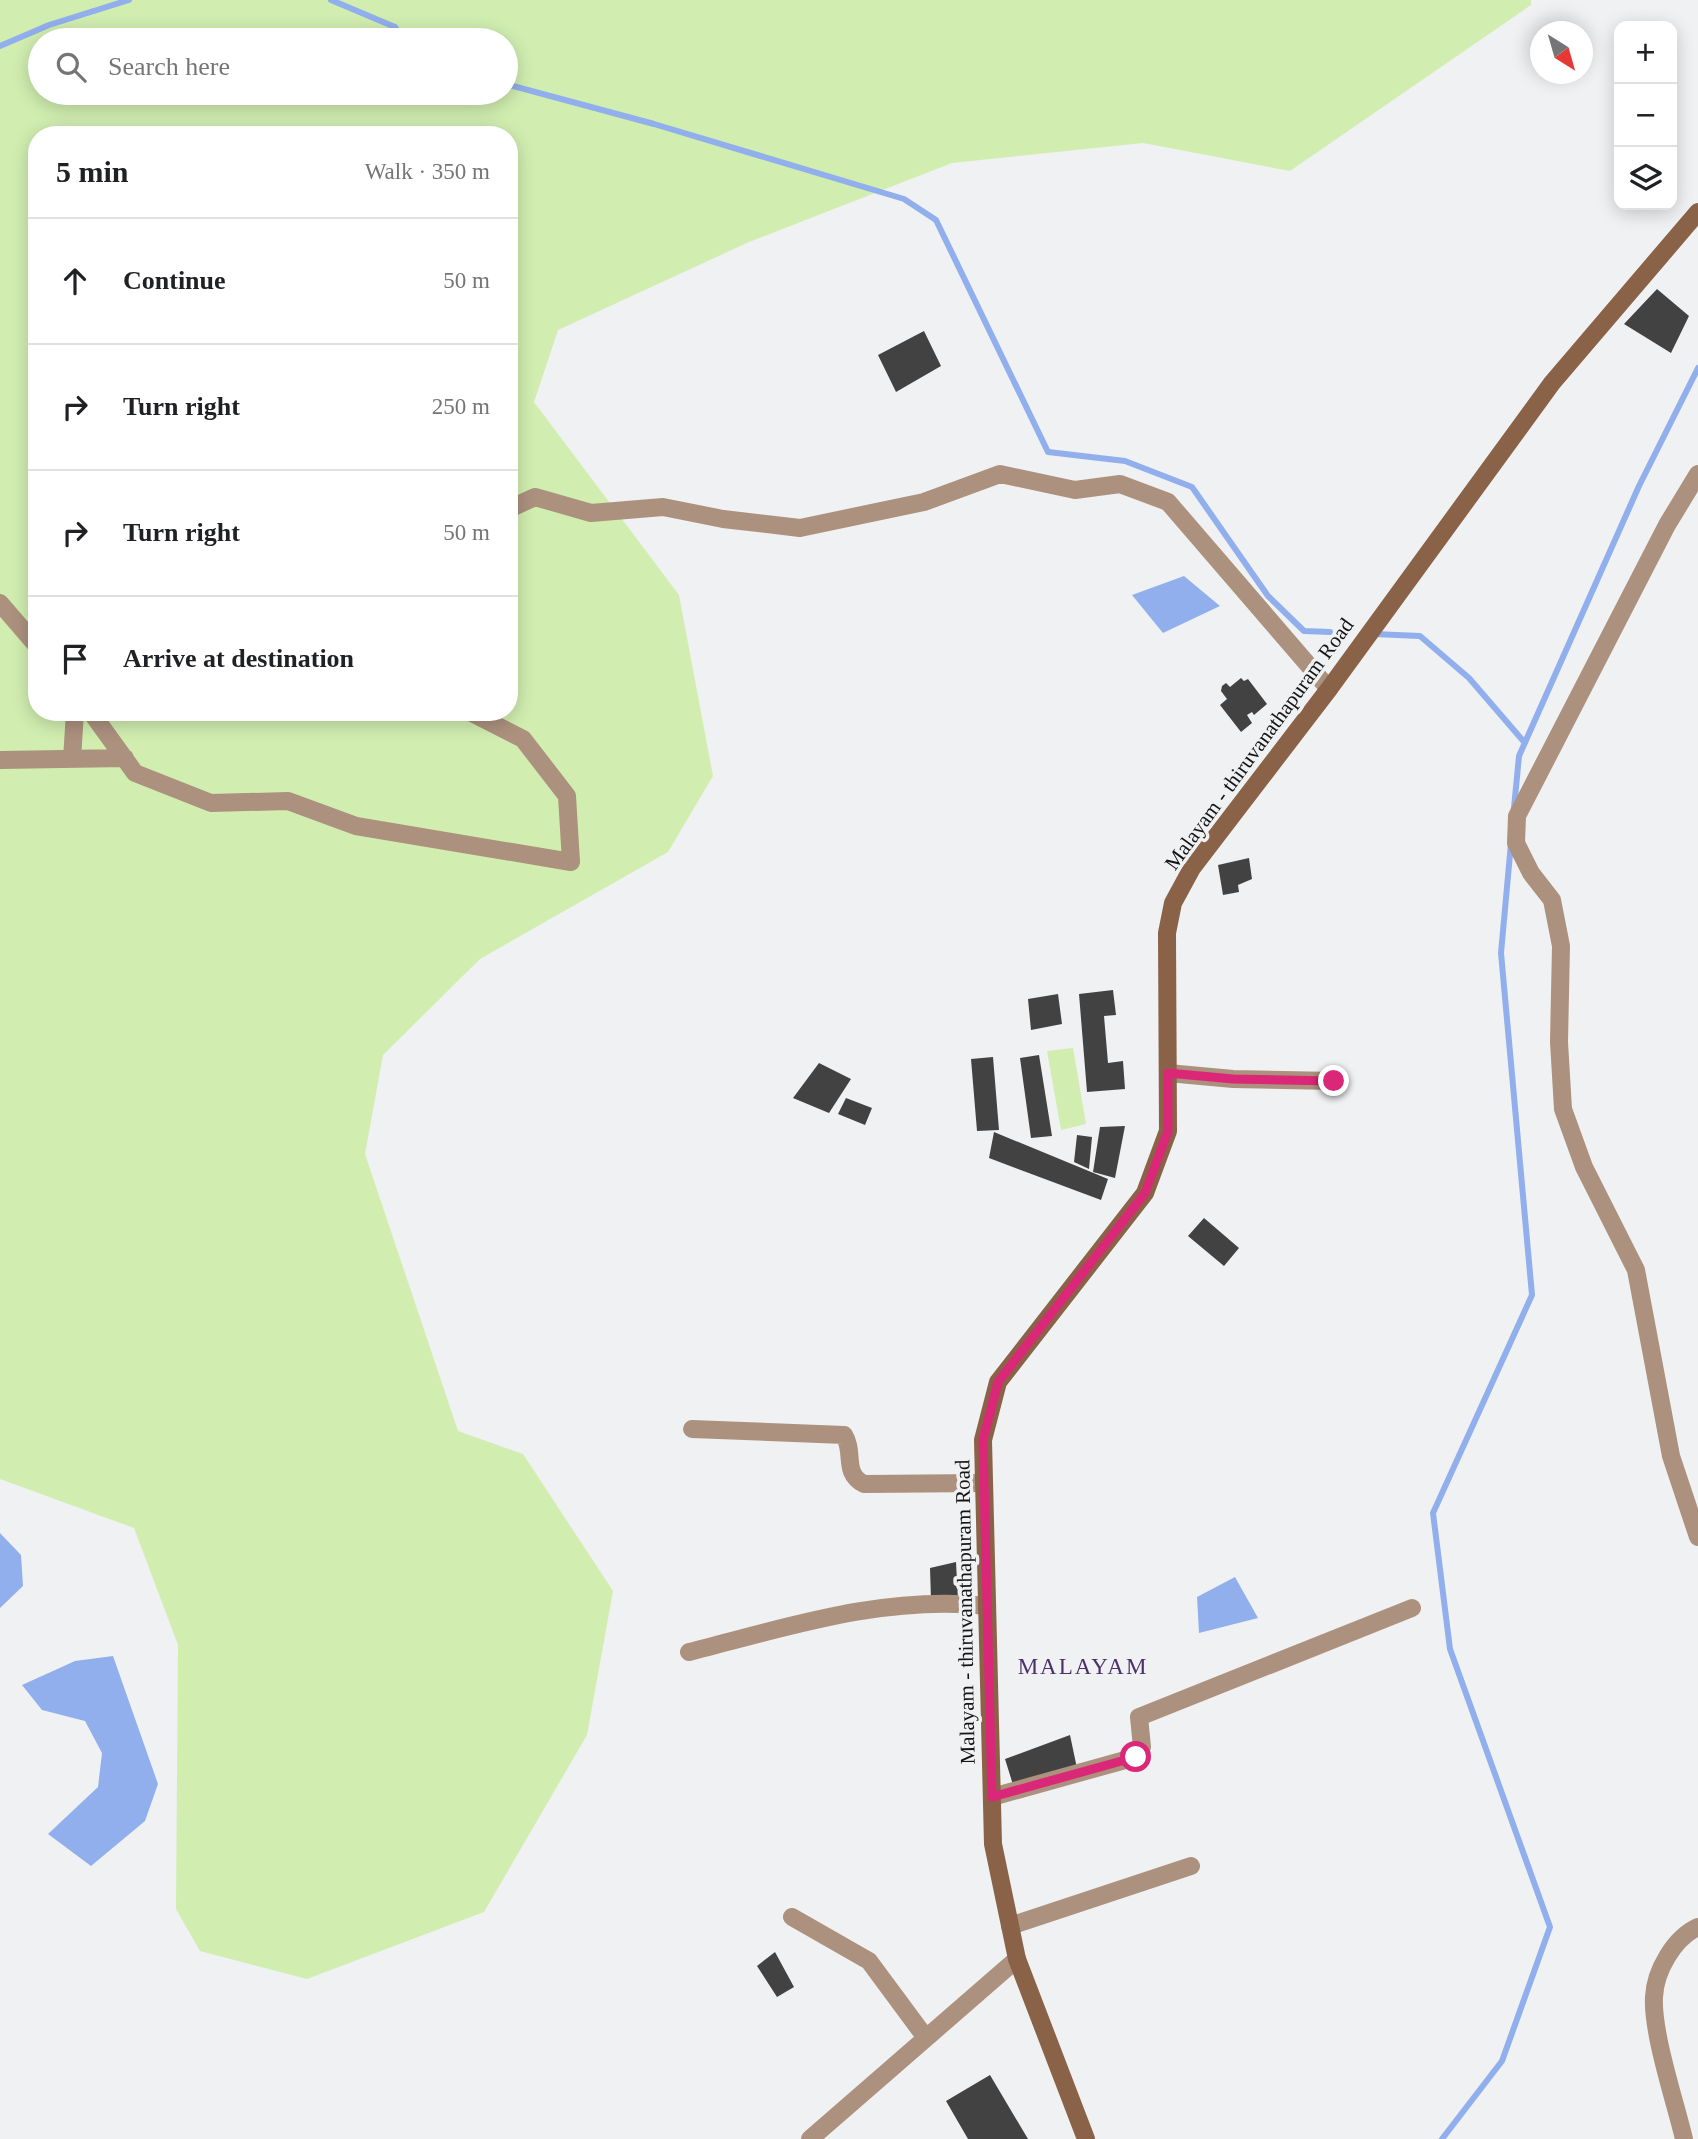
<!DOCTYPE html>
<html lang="en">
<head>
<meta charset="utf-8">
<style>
  :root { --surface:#fff; --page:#f2f2f2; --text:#202124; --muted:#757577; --line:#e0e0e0 }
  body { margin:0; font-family:Georgia,serif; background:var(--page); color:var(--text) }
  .controls { position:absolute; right:21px; top:21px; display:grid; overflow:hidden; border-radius:14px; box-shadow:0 4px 18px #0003 }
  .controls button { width:63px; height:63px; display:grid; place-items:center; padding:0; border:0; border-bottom:2px solid var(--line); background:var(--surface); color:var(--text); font:35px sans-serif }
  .compass { position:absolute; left:1530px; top:21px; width:63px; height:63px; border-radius:50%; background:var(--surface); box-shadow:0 4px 18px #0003; rotate:143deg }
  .stop { position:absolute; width:21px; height:21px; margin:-16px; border:5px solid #db2777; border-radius:50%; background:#fff }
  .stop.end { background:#db2777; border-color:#fff; box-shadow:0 2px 7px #0008 }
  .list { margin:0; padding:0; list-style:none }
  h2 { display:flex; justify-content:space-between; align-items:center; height:91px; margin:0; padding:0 28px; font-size:30px }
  h2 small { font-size:23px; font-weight:400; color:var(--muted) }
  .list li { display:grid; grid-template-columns:46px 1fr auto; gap:21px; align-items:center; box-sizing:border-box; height:126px; padding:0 28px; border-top:2px solid var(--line) }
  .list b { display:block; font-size:26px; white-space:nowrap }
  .list em { font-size:23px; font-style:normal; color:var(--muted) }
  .icon { flex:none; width:38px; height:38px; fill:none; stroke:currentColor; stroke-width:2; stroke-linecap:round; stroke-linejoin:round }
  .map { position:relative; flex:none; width:1698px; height:2139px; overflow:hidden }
  .search { position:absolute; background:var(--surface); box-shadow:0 4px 18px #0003; left:28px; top:28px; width:490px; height:77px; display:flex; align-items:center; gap:18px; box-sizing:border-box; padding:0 24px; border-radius:38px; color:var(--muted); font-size:26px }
  .panel { position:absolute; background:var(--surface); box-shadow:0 4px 18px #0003; left:28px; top:126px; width:490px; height:595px; border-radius:28px }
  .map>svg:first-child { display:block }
  .green { fill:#d1eeb0; fill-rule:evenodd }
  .water { fill:#91afed }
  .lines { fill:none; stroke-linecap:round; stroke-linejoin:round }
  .stream { stroke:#91afed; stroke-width:6 }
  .building { fill:#434243 }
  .street { stroke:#ac917e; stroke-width:18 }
  .secondary { stroke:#8a6247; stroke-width:18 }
  .route { stroke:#db2777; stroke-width:9 }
  .labels { text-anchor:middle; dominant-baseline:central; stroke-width:7; stroke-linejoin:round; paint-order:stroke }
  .street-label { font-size:21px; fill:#141415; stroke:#f0f1f2 }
  .neighbourhood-label { font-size:23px; letter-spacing:2px; fill:#4d306a; stroke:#f0f1f2 }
</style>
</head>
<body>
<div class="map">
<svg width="1698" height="2139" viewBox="0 0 1698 2139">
  <rect width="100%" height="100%" fill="#f0f1f2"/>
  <path class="green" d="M0 0H1531V5L1290 171 1143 143 952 163 749 242 558 330 534 402 679 595 713 776 668 852 480 959 383 1055 365 1154 458 1431 523 1454 613 1591 587 1735 484 1912 307 1979 200 1951 176 1909 178 1645 134 1528 0 1479ZM40 40H506V93H40ZM37 135H509V712H37Z
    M1073 1048 1086 1124 1061 1130 1047 1051Z"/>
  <path class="water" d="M1184 576 1220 606 1163 633 1132 595Z
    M0 1533 21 1555 23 1586 0 1608Z
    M1235 1577 1258 1618 1199 1633 1197 1597Z
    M113 1656 158 1784 145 1821 91 1866 48 1834 98 1787 102 1753 85 1721 42 1710 22 1685 75 1661Z"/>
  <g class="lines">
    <path class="stream" d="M331 0 395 27 402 40
      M0 46 49 25 129 0
      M506 84 654 124 904 199 936 220 1048 452 1125 461 1192 487 1268 596 1304 631 1330 632
      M1374 634 1420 636 1469 678 1525 743
      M1514 808 1519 756 1639 486 1698 368
      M1442 2139 1502 2061 1550 1927 1450 1649 1433 1513 1532 1295 1501 953 1511 843"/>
  </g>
  <path class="building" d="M1657 289 1689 316 1671 353 1624 324Z
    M924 331 941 366 896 392 878 355Z
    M1241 678 1244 681 1248 679 1267 704 1254 715 1252 712 1247 715 1252 723 1241 732 1220 705 1227 699 1221 691 1222 686 1226 683 1230 687Z
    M1249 858 1252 879 1238 885 1239 892 1223 895 1218 865Z
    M1113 990 1116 1015 1104 1016 1108 1063 1123 1061 1125 1089 1087 1092 1079 994Z
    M1058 994 1062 1024 1031 1030 1028 999Z
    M1039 1055 1052 1136 1031 1138 1020 1058Z
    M993 1057 999 1130 977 1131 971 1059Z
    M819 1063 851 1079 829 1113 793 1098Z
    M846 1098 872 1108 865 1125 838 1114Z
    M1125 1126 1115 1178 1093 1172 1100 1127Z
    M994 1132 1108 1179 1101 1200 989 1158Z
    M1077 1135 1092 1137 1089 1169 1074 1162Z
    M1204 1218 1239 1248 1224 1266 1188 1236Z
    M956 1562 958 1600H931L930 1568Z
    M1070 1735 1078 1773 1014 1788 1005 1759Z
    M775 1952 794 1987 777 1997 757 1966Z
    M990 2075 1028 2139H968L946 2101Z"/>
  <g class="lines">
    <path class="street" d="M1698 474 1667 525 1517 816 1516 843 1531 873 1552 900 1561 946 1559 1042 1563 1109 1584 1167 1636 1270 1671 1456 1698 1537
      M509 509 535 497 591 513 663 507 723 519 800 528 924 502 1000 474 1075 490 1120 484 1168 502 1329 689
      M0 603 37 646
      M91 712 135 773 211 803 288 801 356 826 571 862 567 796 523 739 470 712
      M72 759 75 712
      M0 760 125 758
      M1168 1073 1233 1079 1334 1081
      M692 1429 844 1435C855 1452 842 1473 864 1484L984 1483
      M689 1652C788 1627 884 1595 987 1606
      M992 1797 1136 1757 1142 1747 1139 1717 1412 1608
      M792 1917 869 1961 926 2038
      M1010 1926 1191 1866
      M810 2139 1017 1959
      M1684 2139C1675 2101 1652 2033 1654 1997 1655 1971 1674 1938 1698 1927"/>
    <path class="secondary" d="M1086 2139 1017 1959 993 1844 983 1440 998 1382 1145 1193 1168 1131 1167 933 1173 903 1192 868 1329 689 1552 383 1698 212"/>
  </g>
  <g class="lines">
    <path class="route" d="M1136 1757 992 1797 983 1440 998 1382 1145 1193 1168 1131V1073L1233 1079 1334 1081"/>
  </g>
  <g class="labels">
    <g class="street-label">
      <text transform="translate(1259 744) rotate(-54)">Malayam - thiruvanathapuram Road</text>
      <text transform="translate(965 1612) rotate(-91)">Malayam - thiruvanathapuram Road</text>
    </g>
    <g class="neighbourhood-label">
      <text x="1083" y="1666">MALAYAM</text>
    </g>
  </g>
</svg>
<div class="controls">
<button>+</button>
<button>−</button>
<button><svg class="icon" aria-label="layers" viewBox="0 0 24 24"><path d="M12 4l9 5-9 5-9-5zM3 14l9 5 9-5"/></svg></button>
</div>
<svg class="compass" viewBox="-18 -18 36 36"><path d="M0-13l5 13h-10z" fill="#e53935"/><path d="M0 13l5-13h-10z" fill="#757577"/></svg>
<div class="stop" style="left:1136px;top:1757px"></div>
<div class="stop end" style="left:1334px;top:1081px"></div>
<div class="search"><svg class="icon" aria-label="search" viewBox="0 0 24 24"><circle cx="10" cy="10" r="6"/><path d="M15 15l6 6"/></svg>Search here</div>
<section class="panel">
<h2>5 min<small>Walk · 350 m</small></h2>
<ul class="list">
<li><svg class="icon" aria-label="ahead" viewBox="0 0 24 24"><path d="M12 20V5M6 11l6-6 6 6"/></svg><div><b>Continue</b></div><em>50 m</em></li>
<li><svg class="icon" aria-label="right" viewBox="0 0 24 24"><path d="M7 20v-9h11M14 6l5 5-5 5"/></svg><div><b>Turn right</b></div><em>250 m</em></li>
<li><svg class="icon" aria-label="right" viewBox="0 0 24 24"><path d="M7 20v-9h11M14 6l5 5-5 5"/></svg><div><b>Turn right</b></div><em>50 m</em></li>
<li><svg class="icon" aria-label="arrive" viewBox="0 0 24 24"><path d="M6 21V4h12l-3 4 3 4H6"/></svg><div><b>Arrive at destination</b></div></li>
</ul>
</section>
</div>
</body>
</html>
